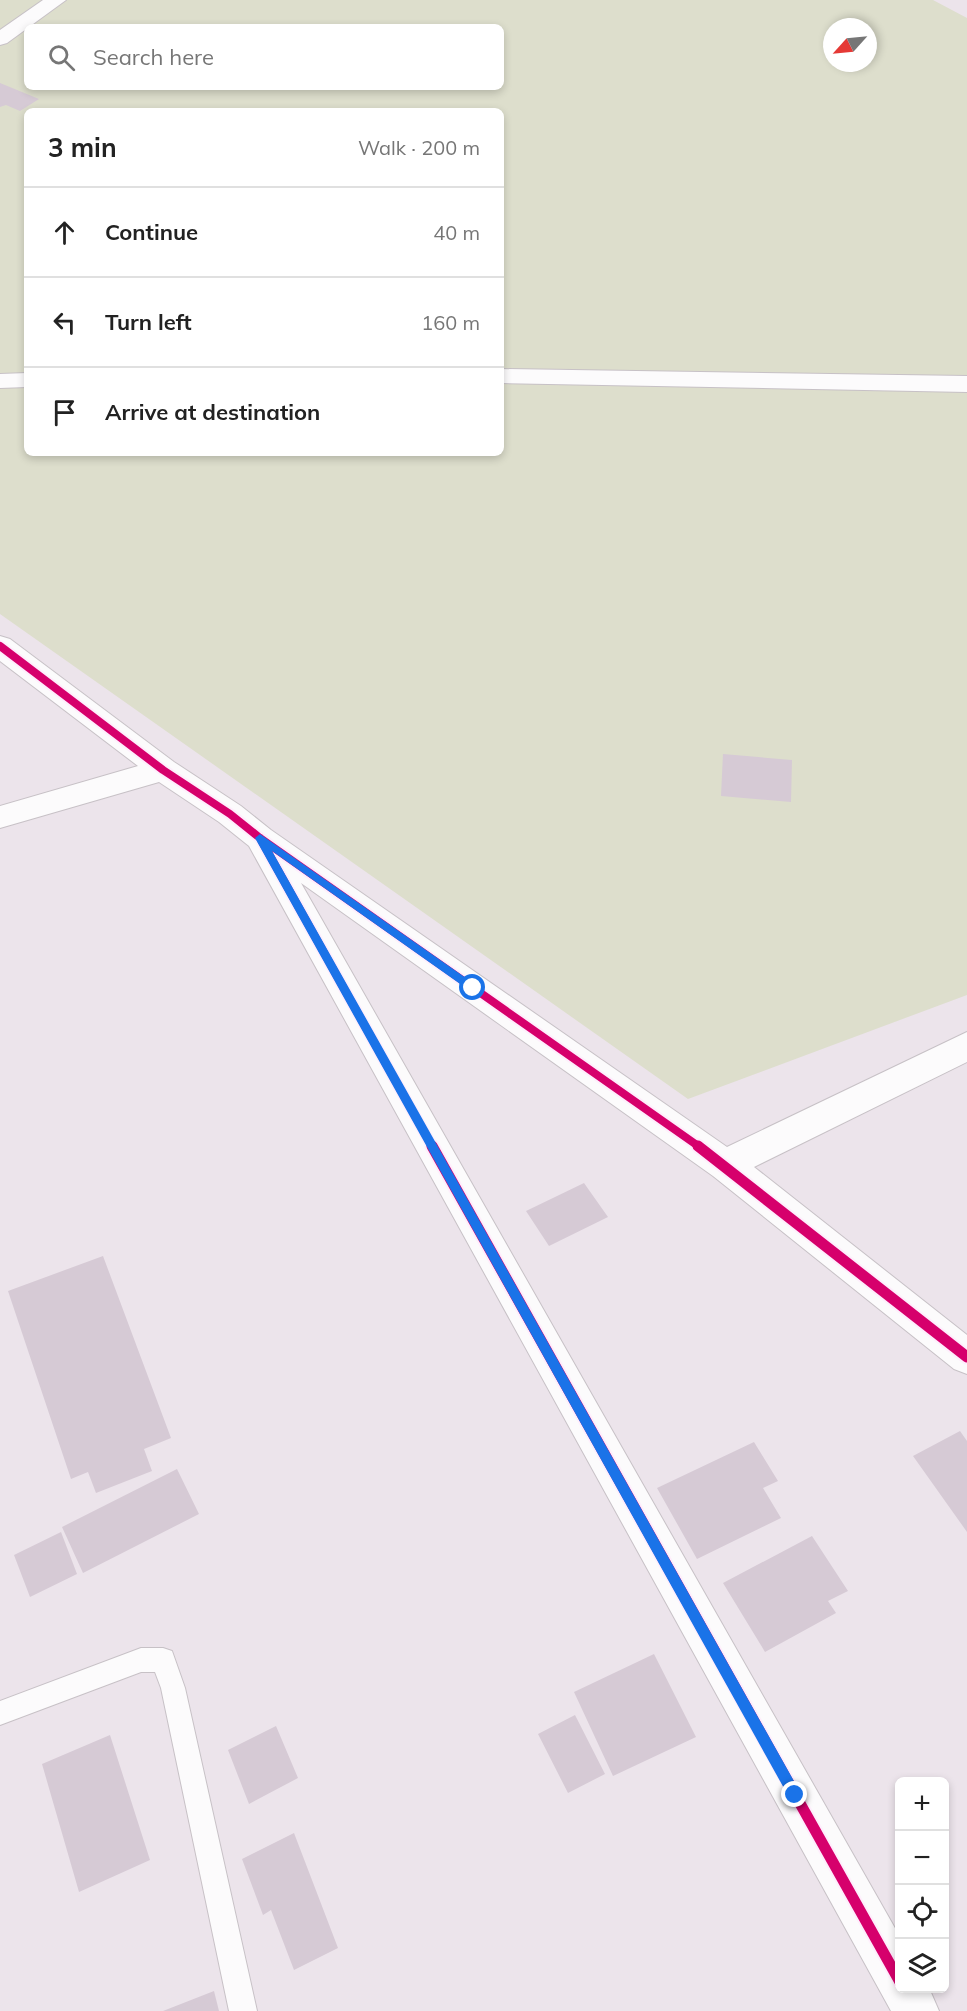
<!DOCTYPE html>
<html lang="en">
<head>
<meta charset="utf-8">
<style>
  :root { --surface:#fff; --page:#f2f2f2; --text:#222; --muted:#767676; --line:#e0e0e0 }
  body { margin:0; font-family:Mulish,sans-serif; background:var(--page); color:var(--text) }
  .controls { position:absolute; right:18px; bottom:18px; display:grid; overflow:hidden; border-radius:9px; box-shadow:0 3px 9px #0003 }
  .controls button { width:54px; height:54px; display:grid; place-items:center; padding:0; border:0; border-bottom:2px solid var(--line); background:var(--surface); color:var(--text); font:30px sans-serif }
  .compass { position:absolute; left:823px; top:18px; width:54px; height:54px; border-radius:50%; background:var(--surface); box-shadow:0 3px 9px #0003; rotate:243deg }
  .stop { position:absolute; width:18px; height:18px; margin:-14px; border:4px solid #1a73e8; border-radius:50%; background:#fff }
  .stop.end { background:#1a73e8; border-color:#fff; box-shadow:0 2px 6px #0008 }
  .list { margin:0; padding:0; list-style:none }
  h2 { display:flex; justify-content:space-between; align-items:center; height:78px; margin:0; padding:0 24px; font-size:26px }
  h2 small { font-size:20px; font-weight:400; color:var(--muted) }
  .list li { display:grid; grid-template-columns:39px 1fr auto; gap:18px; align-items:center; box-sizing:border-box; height:90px; padding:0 24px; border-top:2px solid var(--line) }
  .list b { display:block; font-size:22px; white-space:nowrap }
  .list em { font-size:20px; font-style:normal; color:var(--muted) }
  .icon { flex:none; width:33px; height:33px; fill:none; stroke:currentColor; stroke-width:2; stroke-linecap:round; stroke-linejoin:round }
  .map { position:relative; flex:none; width:967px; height:2011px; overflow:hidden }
  .search { position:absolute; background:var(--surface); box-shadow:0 3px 9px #0003; left:24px; top:24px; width:480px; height:66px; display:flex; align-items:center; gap:15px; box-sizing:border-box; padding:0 21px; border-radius:9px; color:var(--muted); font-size:22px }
  .panel { position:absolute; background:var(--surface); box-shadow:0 3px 9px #0003; left:24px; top:108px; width:480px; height:348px; border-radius:9px }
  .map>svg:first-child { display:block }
  .green { fill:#dddecc; fill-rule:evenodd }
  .building { fill:#d6cad5 }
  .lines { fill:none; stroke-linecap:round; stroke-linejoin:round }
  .lane-casing { stroke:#c7c1c6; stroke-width:2 }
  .street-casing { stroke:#c7c1c6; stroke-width:2 }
  .lane { fill:#fcfbfc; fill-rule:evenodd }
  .street { fill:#fcfbfc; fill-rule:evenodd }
  .cycleway-far1-casing { stroke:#feeefc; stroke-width:12 }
  .cycleway-casing { stroke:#feeefc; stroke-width:15 }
  .cycleway-far1 { stroke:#d6006c; stroke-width:8 }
  .cycleway { stroke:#d6006c; stroke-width:11 }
  .route { fill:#1a73e8 }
</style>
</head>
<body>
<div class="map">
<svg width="967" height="2011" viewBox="0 0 967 2011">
  <rect width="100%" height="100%" fill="#ece4eb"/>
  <path class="green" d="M0 0H933L967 18V995L688 1099 0 614ZM27 27H501V87H27ZM832 27H868V63H832ZM27 111H501V453H27Z"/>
  <path class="building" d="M0 83 39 99 20 111 6 105 0 107Z
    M723 754 792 760 791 802 721 796Z
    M584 1183 608 1217 549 1246 526 1211Z
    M103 1256 171 1438 144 1449 152 1471 96 1493 88 1472 71 1479 8 1291Z
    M960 1431 967 1441V1532L913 1456Z
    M754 1442 778 1481 763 1488 781 1518 697 1559 657 1488Z
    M177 1469 199 1514 83 1573 62 1527Z
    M61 1532 77 1574 30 1597 14 1555Z
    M812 1536 848 1591 828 1601 836 1613 765 1652 723 1583Z
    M654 1654 696 1737 613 1776 574 1692Z
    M575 1715 605 1774 568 1793 538 1734Z
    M276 1726 298 1778 249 1804 228 1750Z
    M110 1735 150 1860 79 1892 42 1764Z
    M294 1833 338 1948 294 1970 271 1910 263 1915 242 1859Z
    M214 1991 219 2011H163Z"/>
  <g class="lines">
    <defs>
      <path id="lane" d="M141 1648H163L172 1651 185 1688 257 2011H229L161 1688 155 1672H141L0 1725V1701Z"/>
      <path id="street" d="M43 0H66L7 43 0 45V30Z
        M501 369 967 376V392L501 383Z
        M27 373V387L0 388V374Z
        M0 636 10 639 174 762 241 806 271 830 727 1147 967 1032V1062L754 1167 967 1335V1374L954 1369 713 1176 301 883 900 1937V1988H929L939 2011H891L249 846 219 822 159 782 0 828V806L138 766 0 661Z"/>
    </defs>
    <use href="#lane" class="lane-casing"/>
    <use href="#street" class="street-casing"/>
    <use href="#lane" class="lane"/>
    <use href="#street" class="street"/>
    <defs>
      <path id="cycleway-far1" d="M0 646 163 770 230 814 260 838 701 1148
        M260 838 433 1148"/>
      <path id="cycleway" d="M432 1146 900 1982
        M698 1146 967 1357"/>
    </defs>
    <use href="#cycleway-far1" class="cycleway-far1-casing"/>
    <use href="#cycleway" class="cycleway-casing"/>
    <use href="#cycleway-far1" class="cycleway-far1"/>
    <use href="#cycleway" class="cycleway"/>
  </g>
  <path class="route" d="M260 834 476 985V991H470L272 851 799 1790 801 1795 799 1799 795 1801 790 1799 255 838Z"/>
</svg>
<div class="controls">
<button>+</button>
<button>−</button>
<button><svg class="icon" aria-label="locate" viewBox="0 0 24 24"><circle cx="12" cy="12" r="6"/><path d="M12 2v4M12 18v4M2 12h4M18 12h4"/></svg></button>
<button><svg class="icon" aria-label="layers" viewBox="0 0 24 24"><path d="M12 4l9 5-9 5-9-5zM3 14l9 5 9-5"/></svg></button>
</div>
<svg class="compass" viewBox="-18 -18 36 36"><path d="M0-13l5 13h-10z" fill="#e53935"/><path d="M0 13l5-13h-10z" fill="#767676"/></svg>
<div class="stop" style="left:473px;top:988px"></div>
<div class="stop end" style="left:795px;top:1795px"></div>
<div class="search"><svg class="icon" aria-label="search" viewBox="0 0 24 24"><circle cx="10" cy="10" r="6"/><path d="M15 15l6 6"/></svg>Search here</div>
<section class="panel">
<h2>3 min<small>Walk · 200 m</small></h2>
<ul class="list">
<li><svg class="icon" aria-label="ahead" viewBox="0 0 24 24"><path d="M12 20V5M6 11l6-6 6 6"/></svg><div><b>Continue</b></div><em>40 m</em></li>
<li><svg class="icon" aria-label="left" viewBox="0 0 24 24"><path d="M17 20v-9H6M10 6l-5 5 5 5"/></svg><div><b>Turn left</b></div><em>160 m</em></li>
<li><svg class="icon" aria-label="arrive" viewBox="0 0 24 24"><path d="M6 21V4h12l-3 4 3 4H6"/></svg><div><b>Arrive at destination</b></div></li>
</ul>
</section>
</div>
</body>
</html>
